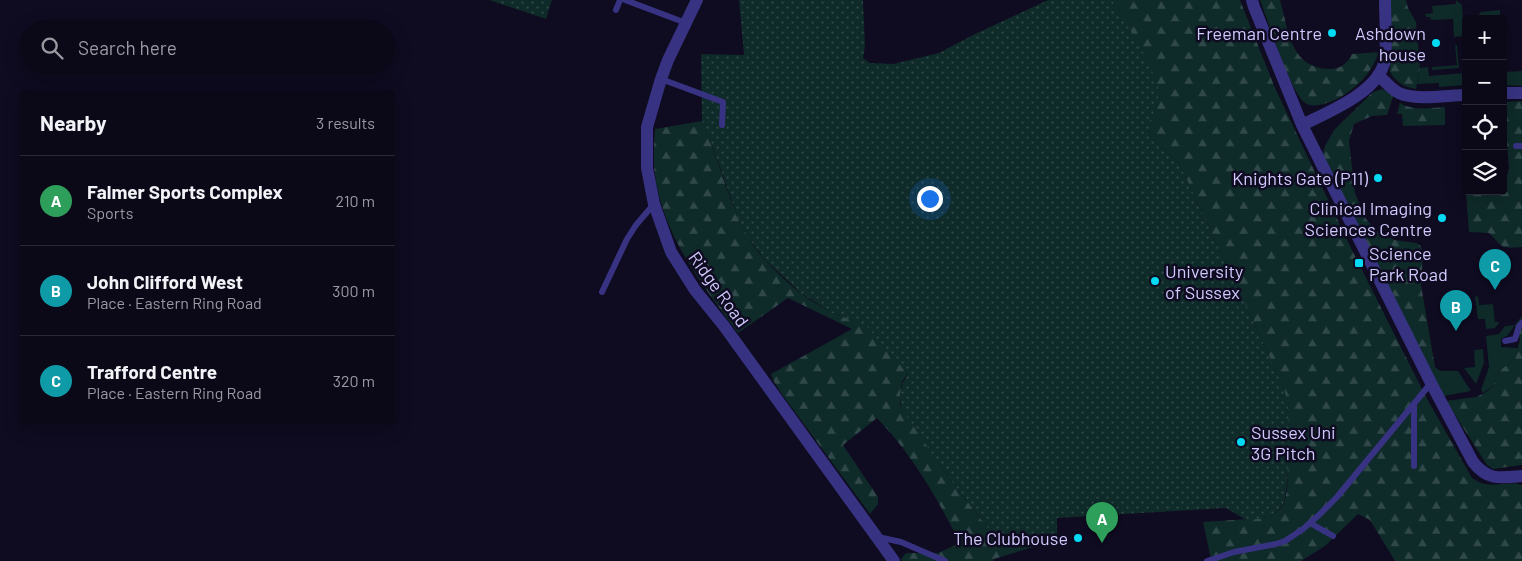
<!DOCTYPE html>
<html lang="en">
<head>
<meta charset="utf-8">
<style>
  :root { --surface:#0b0818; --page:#191625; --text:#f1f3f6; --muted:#9a9aa2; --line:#2b2937; --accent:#00dbf5 }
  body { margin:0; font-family:Barlow,sans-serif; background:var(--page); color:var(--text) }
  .controls { position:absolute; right:15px; top:15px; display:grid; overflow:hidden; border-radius:5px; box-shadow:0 5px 20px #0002 }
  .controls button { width:45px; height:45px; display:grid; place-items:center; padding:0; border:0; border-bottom:1px solid var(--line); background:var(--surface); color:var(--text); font:25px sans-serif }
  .you { position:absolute; left:929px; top:198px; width:18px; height:18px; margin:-12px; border:4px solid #fff; border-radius:50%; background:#1a73e8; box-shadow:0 0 0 8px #1a73e833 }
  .badge { display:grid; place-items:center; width:32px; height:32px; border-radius:50%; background:var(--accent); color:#fff; font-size:16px; font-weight:700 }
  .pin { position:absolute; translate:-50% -41px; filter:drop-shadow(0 1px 2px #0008) }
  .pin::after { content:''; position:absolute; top:26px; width:18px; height:15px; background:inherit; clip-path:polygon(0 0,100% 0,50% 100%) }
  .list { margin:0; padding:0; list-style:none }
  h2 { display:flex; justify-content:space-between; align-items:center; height:65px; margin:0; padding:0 20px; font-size:21px }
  h2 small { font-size:16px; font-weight:400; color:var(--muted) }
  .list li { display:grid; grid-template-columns:32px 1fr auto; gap:15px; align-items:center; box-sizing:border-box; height:90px; padding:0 20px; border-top:1px solid var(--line) }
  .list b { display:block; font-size:19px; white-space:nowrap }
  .list p { margin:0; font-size:16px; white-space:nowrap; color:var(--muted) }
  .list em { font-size:16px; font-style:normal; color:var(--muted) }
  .icon { flex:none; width:28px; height:28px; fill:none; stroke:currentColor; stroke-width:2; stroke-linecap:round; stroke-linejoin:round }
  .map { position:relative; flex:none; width:1522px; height:561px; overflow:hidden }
  .search { position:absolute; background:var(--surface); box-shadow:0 5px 20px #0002; left:20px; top:20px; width:375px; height:55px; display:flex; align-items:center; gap:12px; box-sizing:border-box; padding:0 18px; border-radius:28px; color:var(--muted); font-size:19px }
  .panel { position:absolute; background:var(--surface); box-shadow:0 5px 20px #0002; left:20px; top:90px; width:375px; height:335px; border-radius:5px }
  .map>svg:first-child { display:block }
  .grass { fill:#0e2a29 }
  .forest { fill:url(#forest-firs) }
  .park { fill:url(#park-dots) }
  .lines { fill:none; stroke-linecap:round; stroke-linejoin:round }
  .lane { stroke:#373382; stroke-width:6 }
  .street { stroke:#373382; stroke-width:12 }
  .poi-dot { fill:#00dbf5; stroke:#0f0b20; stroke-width:2 }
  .labels { text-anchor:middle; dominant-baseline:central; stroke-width:5; stroke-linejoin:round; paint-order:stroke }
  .poi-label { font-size:18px; fill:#d0caff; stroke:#0f0b20; text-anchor:end }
  .street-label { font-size:18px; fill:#d0caff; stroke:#0f0b20 }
</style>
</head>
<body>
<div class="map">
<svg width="1522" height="561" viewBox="0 0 1522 561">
  <defs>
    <pattern id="forest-firs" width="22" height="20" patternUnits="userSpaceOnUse" patternTransform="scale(1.25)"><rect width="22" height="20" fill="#0e2a29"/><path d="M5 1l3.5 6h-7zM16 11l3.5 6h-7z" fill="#304849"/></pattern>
    <pattern id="park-dots" width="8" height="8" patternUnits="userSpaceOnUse" patternTransform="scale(1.25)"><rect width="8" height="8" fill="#0e2a29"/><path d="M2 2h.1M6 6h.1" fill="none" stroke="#304849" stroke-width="1.8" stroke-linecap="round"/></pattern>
  </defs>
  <rect width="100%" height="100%" fill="#0f0b20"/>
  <path class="grass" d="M1456 0 1462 5 1464 36 1454 37 1453 19 1431 20 1430 17H1426L1425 14 1433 13 1432 6 1456 4Z
    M1500 10V15L1475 19 1481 12Z
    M1455 45H1457L1459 68 1432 70V67L1457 65Z
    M1428 67 1429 76 1466 73V85L1439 87V83L1417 84 1420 68Z
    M1522 71V86L1503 85V74H1505V72Z
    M1478 296 1479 305 1493 304 1495 322H1499V323L1495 328 1486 329 1485 319H1478L1475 297Z
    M1515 325 1508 335 1501 339V347L1518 348 1515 360 1500 370 1493 386 1483 393 1481 390 1489 367 1486 336 1499 334 1505 326Z
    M1483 349 1484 363 1476 384 1464 368 1475 367 1474 350Z
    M1435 367 1440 371H1458L1471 391 1444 396 1428 368Z"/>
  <path class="forest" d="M1112 0H1240L1275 88 1351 248 1426 397 1472 478C1489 491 1504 480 1522 485V561H1395L1370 520 1358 514 1325 546 1301 561H1210L1211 559 1203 522 1263 518C1271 516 1280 511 1284 503 1289 490 1287 473 1287 460 1287 435 1290 410 1283 386L1179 163 1151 138 1148 125 1143 53Z
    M1260 0H1280C1289 31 1290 68 1330 69 1340 69 1348 63 1352 54L1379 52C1371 74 1357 88 1337 99 1328 103 1316 108 1307 104 1291 97 1268 20 1260 0Z
    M1390 0H1406L1408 8 1416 22 1420 68 1416 89C1404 87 1396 82 1390 72Z
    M1382 89 1394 94 1387 115 1372 116 1354 124 1349 141 1355 193 1366 219 1376 230 1385 236 1395 240 1416 243 1421 246 1423 254 1421 285 1435 367 1428 368 1322 157 1325 146 1334 130 1373 92Z
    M1522 101V247C1499 249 1503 247 1489 233L1469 232 1466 191H1503C1503 183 1507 177 1509 169L1504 102Z
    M1400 103C1413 111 1429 108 1445 107V125L1403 126 1402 114H1397Z
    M702 121C723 167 731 221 764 259 783 280 808 301 833 313 844 318 858 320 868 328 883 341 895 359 908 374L903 380 901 387 900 404 943 470 994 536 1025 541 1057 540 994 559 993 561H902L901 559 906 553H938L960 543C937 498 912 454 877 418L843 445 878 497V504L870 514 781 393 773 380 771 374 852 329 788 298 738 333C703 286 663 236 655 175 653 160 654 144 655 129Z
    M1522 316V465L1493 469 1487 465 1446 401 1476 397 1486 392 1493 386 1500 370 1515 360 1520 339 1515 325Z"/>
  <path class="park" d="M489 0H552L546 19Z
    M739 0H863L865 46 863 58 870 63 893 64 939 53 973 35 1048 0H1112C1127 26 1146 53 1156 81 1165 106 1143 119 1151 136 1152 139 1174 158 1179 163L1283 386C1286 395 1288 403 1288 412 1289 426 1289 495 1283 504 1274 518 1260 519 1246 520L1226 508 1057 518V540C1036 541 1014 543 994 536L943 470 904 412C897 398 900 386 908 374L867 327 857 322 832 313 801 293 764 259 748 237 738 218 712 145 702 121 701 54 744 55Z"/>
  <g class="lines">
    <path class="lane" d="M625 0 686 23
      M616 10 620 0
      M661 79 723 102 722 125
      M1516 146H1522
      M602 292 627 239 636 225 654 204
      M1505 341 1515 339 1519 326 1522 323
      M1414 466V404
      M1310 523 1333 536
      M878 537 901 542 945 561
      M1207 561 1234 552 1276 544 1285 541 1303 529 1319 515 1337 497 1431 383"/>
    <path class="street" d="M697 0 668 60 661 79 647 127V168L654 204 671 252 695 290 724 326 894 561
      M1252 0 1254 7 1302 125 1431 383 1473 462C1488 481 1500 478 1522 476
      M1378 75C1385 81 1391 89 1399 93 1416 101 1448 95 1466 95
      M1503 93H1522
      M1302 125C1328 112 1380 92 1385 59 1387 40 1385 19 1385 0"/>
  </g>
  <g class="poi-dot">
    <circle cx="1332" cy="33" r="5"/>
    <circle cx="1436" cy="43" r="5"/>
    <circle cx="1378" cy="178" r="5"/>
    <circle cx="1442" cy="218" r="5"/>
    <rect x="1354" y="258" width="10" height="10" rx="2.5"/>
    <circle cx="1155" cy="281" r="5"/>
    <circle cx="1241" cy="442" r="5"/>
    <circle cx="1078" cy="538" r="5"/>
  </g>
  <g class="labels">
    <g class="poi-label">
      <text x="1322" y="33">Freeman Centre</text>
      <text x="1426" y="33">Ashdown<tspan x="1426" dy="21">house</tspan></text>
      <text x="1368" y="178">Knights Gate (P11)</text>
      <text x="1432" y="208">Clinical Imaging<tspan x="1432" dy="21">Sciences Centre</tspan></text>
      <text x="1369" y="253" text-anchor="start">Science<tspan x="1369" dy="21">Park Road</tspan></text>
      <text x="1165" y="271" text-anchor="start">University<tspan x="1165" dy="21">of Sussex</tspan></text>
      <text x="1251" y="432" text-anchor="start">Sussex Uni<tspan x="1251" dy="21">3G Pitch</tspan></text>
      <text x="1068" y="538">The Clubhouse</text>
    </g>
    <g class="street-label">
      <text transform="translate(719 289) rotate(54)">Ridge Road</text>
    </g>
  </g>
</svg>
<div class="controls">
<button>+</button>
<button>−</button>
<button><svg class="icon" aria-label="locate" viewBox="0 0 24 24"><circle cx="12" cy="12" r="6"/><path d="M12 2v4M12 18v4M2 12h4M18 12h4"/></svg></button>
<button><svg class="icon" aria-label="layers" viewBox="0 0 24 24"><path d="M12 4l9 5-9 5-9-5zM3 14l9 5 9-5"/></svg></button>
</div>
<div class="you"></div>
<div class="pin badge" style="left:1102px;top:543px;background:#2e9e5b">A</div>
<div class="pin badge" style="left:1456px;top:331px;background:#0f9aa8">B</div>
<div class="pin badge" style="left:1495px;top:290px;background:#0f9aa8">C</div>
<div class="search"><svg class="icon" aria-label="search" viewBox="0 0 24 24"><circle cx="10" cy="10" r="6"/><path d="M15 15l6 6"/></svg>Search here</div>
<section class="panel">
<h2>Nearby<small>3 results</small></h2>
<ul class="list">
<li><span class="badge" style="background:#2e9e5b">A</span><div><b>Falmer Sports Complex</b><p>Sports</p></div><em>210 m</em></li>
<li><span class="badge" style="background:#0f9aa8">B</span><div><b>John Clifford West</b><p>Place · Eastern Ring Road</p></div><em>300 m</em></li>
<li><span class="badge" style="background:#0f9aa8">C</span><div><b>Trafford Centre</b><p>Place · Eastern Ring Road</p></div><em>320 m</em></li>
</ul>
</section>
</div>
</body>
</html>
